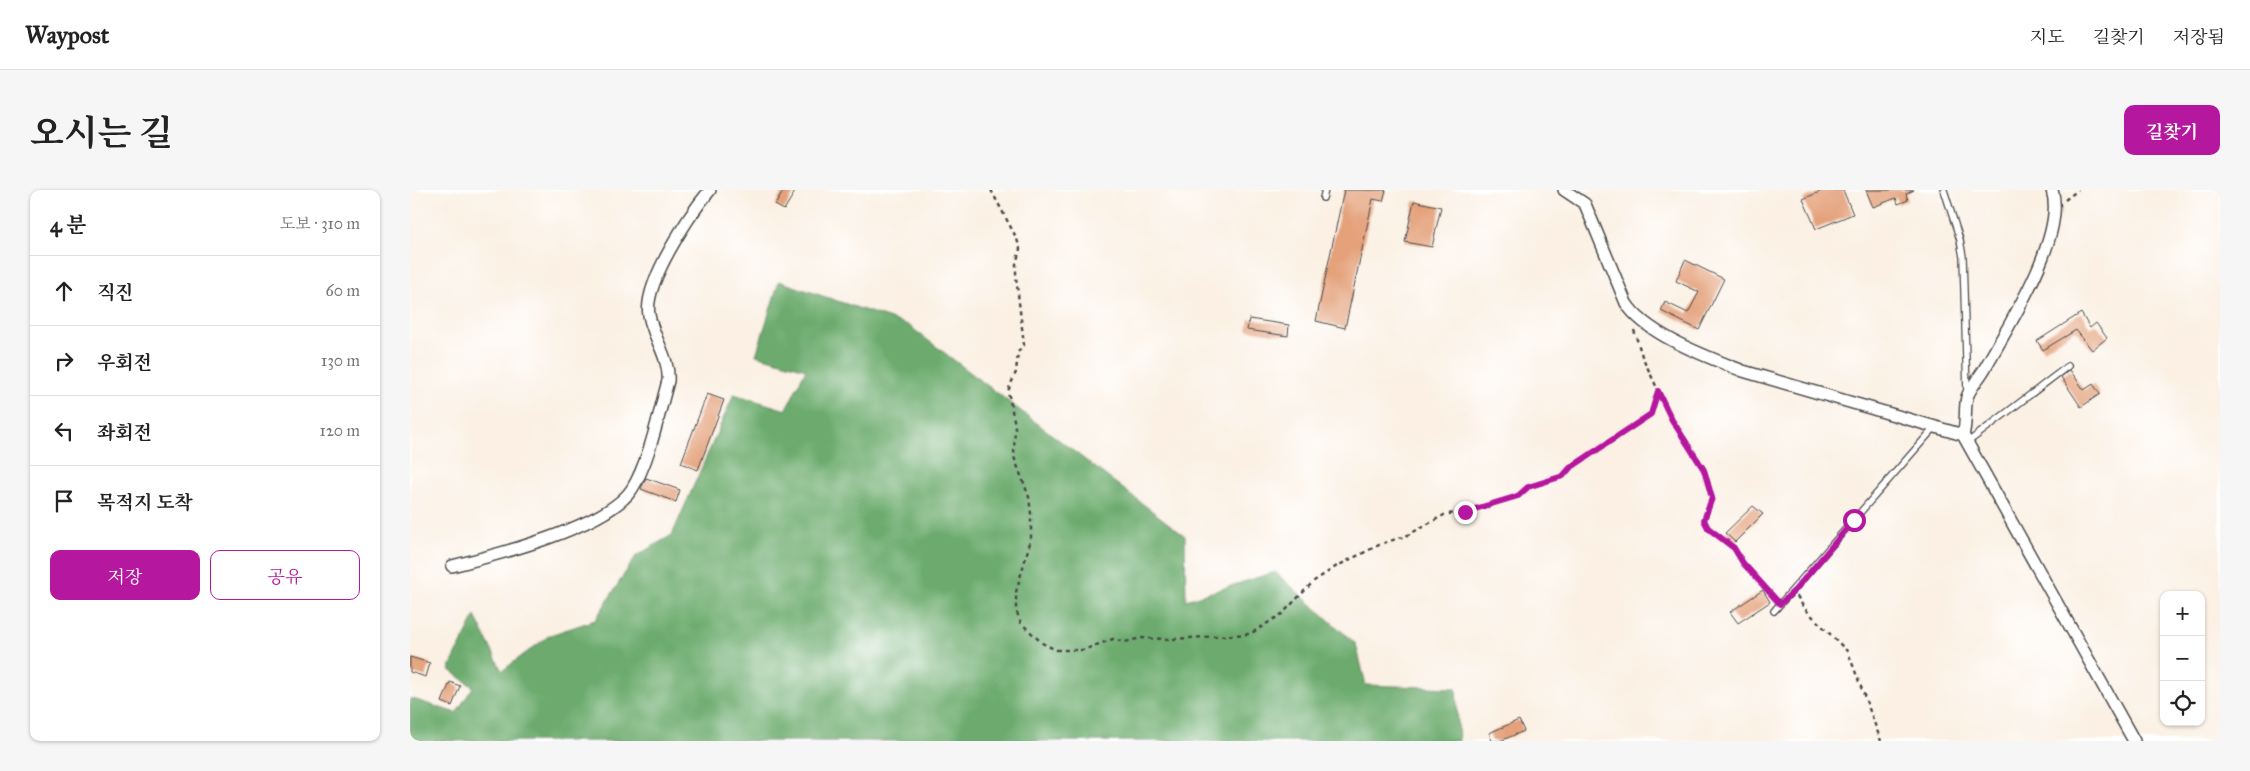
<!DOCTYPE html>
<html lang="ko">
<head>
<meta charset="utf-8">
<style>
  :root { --surface:#fff; --page:#f6f6f6; --text:#222; --muted:#767676; --line:#e0e0e0; --accent:#b5179e }
  body { margin:0; font-family:"IM FELL Great Primer","Noto Serif KR",serif; background:var(--page); color:var(--text) }
  .controls { position:absolute; right:15px; bottom:15px; display:grid; overflow:hidden; border-radius:10px; box-shadow:0 1px 4px #0004 }
  .controls button { width:45px; height:45px; display:grid; place-items:center; padding:0; border:0; border-bottom:1px solid var(--line); background:var(--surface); color:var(--text); font:25px sans-serif }
  .stop { position:absolute; width:15px; height:15px; margin:-11px; border:4px solid #b5179e; border-radius:50%; background:#fff }
  .stop.end { background:#b5179e; border-color:#fff; box-shadow:0 1px 5px #0008 }
  .list { margin:0; padding:0; list-style:none }
  h2 { display:flex; justify-content:space-between; align-items:center; height:65px; margin:0; padding:0 20px; font-size:21px }
  h2 small { font-size:16px; font-weight:400; color:var(--muted) }
  .list li { display:grid; grid-template-columns:32px 1fr auto; gap:15px; align-items:center; box-sizing:border-box; height:70px; padding:0 20px; border-top:1px solid var(--line) }
  .list b { display:block; font-size:19px; white-space:nowrap }
  .list em { font-size:16px; font-style:normal; color:var(--muted) }
  .actions { display:flex; gap:10px; padding:15px 20px }
  .actions a { flex:1; padding:11px 0; border:1px solid var(--accent); border-radius:10px; text-align:center; font-size:18px; color:var(--accent) }
  .actions .main { background:var(--accent); color:#fff }
  .icon { flex:none; width:28px; height:28px; fill:none; stroke:currentColor; stroke-width:2; stroke-linecap:round; stroke-linejoin:round }
  .map { position:relative; flex:none; width:1810px; height:551px; overflow:hidden; border-radius:10px }
  header { display:flex; align-items:center; gap:30px; box-sizing:border-box; height:70px; padding:0 25px; background:var(--surface); border-bottom:1px solid var(--line) }
  header strong { font-size:24px }
  nav { display:flex; gap:28px; margin-inline-start:auto; font-size:18px }
  .intro { display:flex; align-items:center; justify-content:space-between; box-sizing:border-box; height:120px; padding:0 30px }
  h1 { margin:0; font-size:35px }
  .button { padding:12px 22px; border-radius:10px; background:var(--accent); color:#fff; font-size:18px; font-weight:700 }
  main { display:flex; gap:30px; padding:0 30px }
  aside { flex:1; background:var(--surface); border-radius:10px; box-shadow:0 1px 4px #0004 }
  .map>svg:first-child { display:block }
  .forest { fill:#6cab6d; stroke:#4c6b4c }
  .building { fill:#e4a17a }
  .lines { fill:none; stroke-linecap:round; stroke-linejoin:round }
  .lane-casing { stroke:#4a4947; stroke-width:8 }
  .street-casing { stroke:#4a4947; stroke-width:14 }
  .path { stroke:#4a4947; stroke-width:2.5; stroke-dasharray:4 4; stroke-linecap:butt }
  .lane { stroke:#fff; stroke-width:5.5 }
  .street { stroke:#fff; stroke-width:11 }
  .route { stroke:#b5179e; stroke-width:6 }
</style>
</head>
<body>
<header>
<strong>Waypost</strong>
<nav><a>지도</a><a>길찾기</a><a>저장됨</a></nav>
</header>
<div class="intro"><h1>오시는 길</h1><a class="button">길찾기</a></div>
<main>
<aside>
<h2>4 분<small>도보 · 310 m</small></h2>
<ul class="list">
<li><svg class="icon" aria-label="ahead" viewBox="0 0 24 24"><path d="M12 20V5M6 11l6-6 6 6"/></svg><div><b>직진</b></div><em>60 m</em></li>
<li><svg class="icon" aria-label="right" viewBox="0 0 24 24"><path d="M7 20v-9h11M14 6l5 5-5 5"/></svg><div><b>우회전</b></div><em>130 m</em></li>
<li><svg class="icon" aria-label="left" viewBox="0 0 24 24"><path d="M17 20v-9H6M10 6l-5 5 5 5"/></svg><div><b>좌회전</b></div><em>120 m</em></li>
<li><svg class="icon" aria-label="arrive" viewBox="0 0 24 24"><path d="M6 21V4h12l-3 4 3 4H6"/></svg><div><b>목적지 도착</b></div></li>
</ul>
<div class="actions"><a class="main">저장</a><a>공유</a></div>
</aside>
<div class="map">
<svg width="1810" height="551" viewBox="0 0 1810 551">
  <rect width="100%" height="100%" fill="#fff"/>
  <filter id="ink" filterUnits="userSpaceOnUse"><feTurbulence type="fractalNoise" baseFrequency=".02" numOctaves="2"/><feDisplacementMap in="SourceGraphic" scale="10" xChannelSelector="R" yChannelSelector="G"/><feConvolveMatrix kernelMatrix="1 2 1 2 8 2 1 2 1" color-interpolation-filters="sRGB"/></filter>
  <filter id="wash" filterUnits="userSpaceOnUse"><feTurbulence type="fractalNoise" baseFrequency=".0096" numOctaves="4" result="noise"/><feDisplacementMap in="SourceGraphic" scale="20" xChannelSelector="R" yChannelSelector="G"/><feGaussianBlur stdDeviation="1.12" result="paint"/><feColorMatrix in="noise" values="0 0 0 0 0 0 0 0 0 0 0 0 0 0 0 0 0 1.4 0 .05"/><feComposite in="paint" operator="in"/></filter>
  <g filter="url(#wash)">
    <rect width="100%" height="100%" fill="#fbf0e3"/>
    <path class="forest" d="M369 91 498 135 775 346 776 410 865 382 946 454 956 495 1046 498 1049 551H0V508L46 523 63 497 39 479 65 426 92 481 140 445 185 430 226 366 262 345 324 204 376 220 396 179 346 165Z"/>
    <g id="blocks">
      <path class="building" d="M374 0H386L374 20 365 15Z
        M934 0H976L973 11 963 9 935 138 906 131Z
        M1414 0H1433L1443 24 1406 39 1393 9Z
        M1456 0H1504L1496 4 1498 10 1488 14 1486 8 1463 17Z
        M1004 11 1031 17 1022 57 995 52Z
        M1275 70 1314 89 1289 140 1251 121 1255 112 1278 123 1289 102 1266 91Z
        M1671 123 1680 138 1686 133 1697 148 1682 160 1666 140 1633 160 1627 151Z
        M839 129 879 135 878 146 837 140Z
        M1660 180 1674 200 1683 194 1690 204 1671 217 1651 187Z
        M297 204 314 210 288 280 271 273Z
        M236 288 270 300 266 312 231 299Z
        M1343 316 1353 324 1325 352 1315 343Z
        M1353 400 1360 412 1328 433 1320 422Z
        M0 467 20 473 16 487 0 482Z
        M40 492 50 496 42 516 32 512Z
        M1109 530 1114 541 1090 551H1082L1079 543Z"/>
    </g>
  </g>
  <g filter="url(#ink)">
    <use href="#blocks" fill-opacity="0" stroke="#4a4947" stroke-width="1"/>
    <g class="lines">
      <defs>
        <path id="lane" d="M1534 0 1550 50 1553 67 1557 203
          M913 8 915 0
          M1558 252 1658 176
          M1364 421 1524 238"/>
        <path id="street" d="M1154 0 1175 14 1216 113C1236 145 1298 167 1333 181L1553 245 1724 551
          M1553 245C1557 233 1554 219 1557 207 1560 198 1570 187 1575 178 1597 138 1657 46 1642 0
          M42 376C86 365 197 337 222 299 239 272 249 223 258 191 260 168 243 148 239 125 233 94 280 24 300 0"/>
      </defs>
      <use href="#lane" class="lane-casing"/>
      <use href="#street" class="street-casing"/>
      <path class="path" d="M581 0 607 49 610 59 606 74V87L614 155 608 162 606 182 598 201 605 235 604 267 619 307 621 324V349L606 402V420L611 433 632 453 646 460H673L703 449 715 452 731 448 762 449 840 444 872 424 904 391 927 376 971 354 998 345 1034 325 1070 318 1108 306 1118 297 1153 286 1161 278 1241 224 1248 201
        M1655 10 1668 0
        M1224 140 1232 166 1262 230 1295 280 1302 307 1295 331 1298 338 1324 358 1333 373 1364 407
        M1387 406 1394 418 1438 462 1471 551"/>
      <use href="#lane" class="lane"/>
      <use href="#street" class="street"/>
    </g>
  </g>
  <g class="lines" filter="url(#ink)">
    <path class="route" d="M1055 322 1108 306 1118 297 1153 286 1160 278 1241 224 1248 201 1262 230 1294 280 1302 308 1294 330 1298 338 1324 358 1333 373 1370 414 1385 400 1444 330"/>
  </g>
</svg>
<div class="controls">
<button>+</button>
<button>−</button>
<button><svg class="icon" aria-label="locate" viewBox="0 0 24 24"><circle cx="12" cy="12" r="6"/><path d="M12 2v4M12 18v4M2 12h4M18 12h4"/></svg></button>
</div>
<div class="stop" style="left:1444px;top:330px"></div>
<div class="stop end" style="left:1055px;top:322px"></div>
</div>
</main>
</body>
</html>
